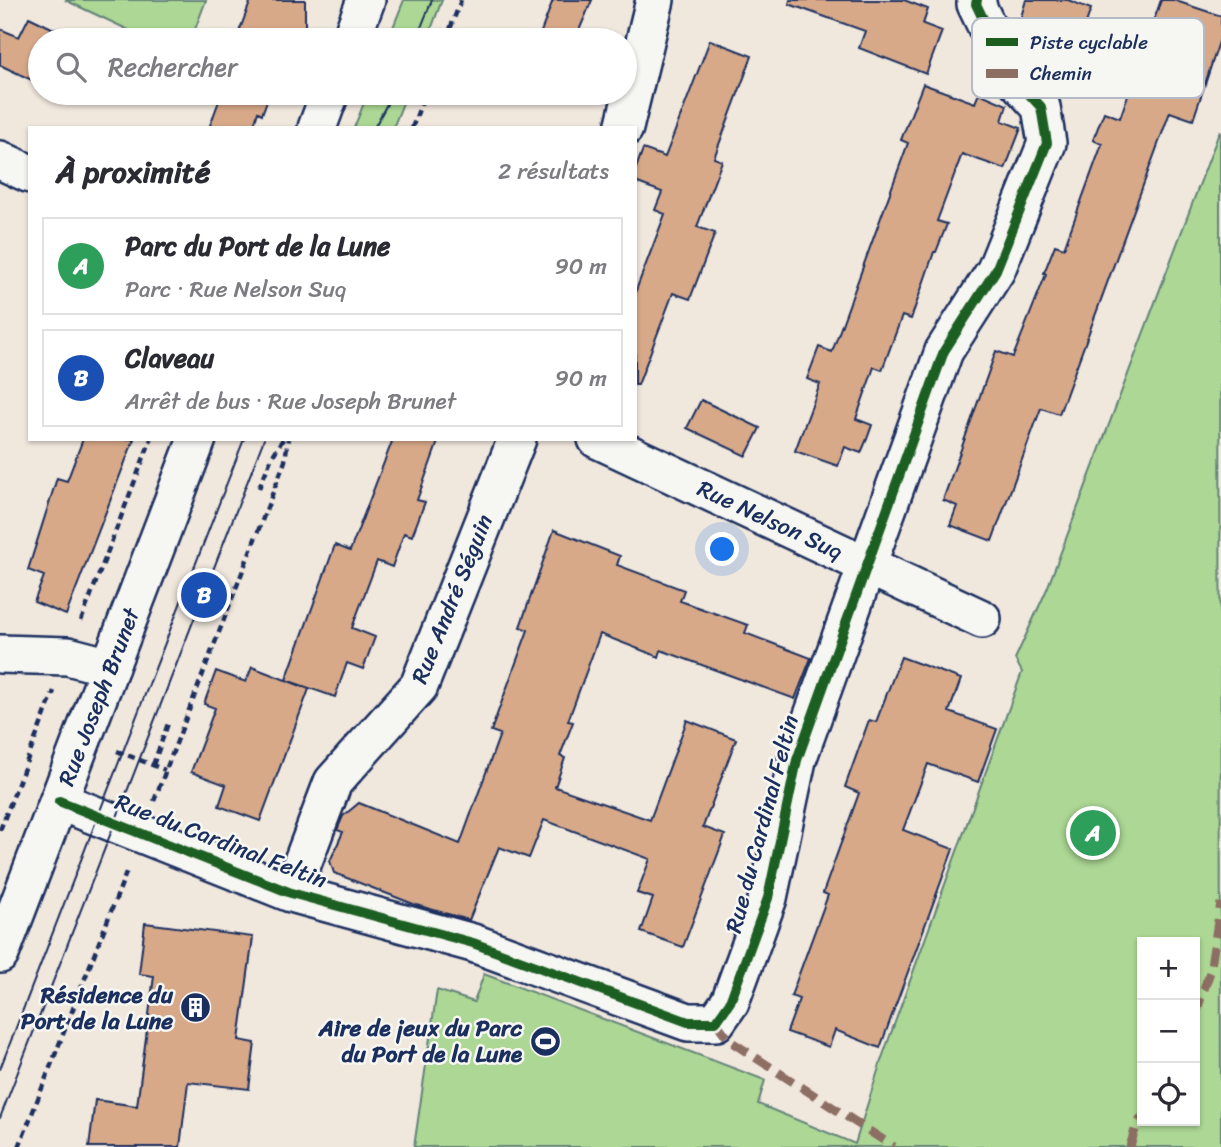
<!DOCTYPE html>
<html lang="fr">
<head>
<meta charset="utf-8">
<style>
  :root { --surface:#fff; --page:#f2f2f3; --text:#2b2b33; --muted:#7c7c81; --line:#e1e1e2; --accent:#ea580c }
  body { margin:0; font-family:Sriracha,sans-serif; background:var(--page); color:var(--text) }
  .controls { position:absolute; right:21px; bottom:21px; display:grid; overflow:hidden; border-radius:0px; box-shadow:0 2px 5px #0004 }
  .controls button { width:63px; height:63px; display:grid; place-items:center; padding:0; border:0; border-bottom:2px solid var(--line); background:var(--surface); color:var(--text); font:35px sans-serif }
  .you { position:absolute; left:723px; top:550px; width:24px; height:24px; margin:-18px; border:5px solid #fff; border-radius:50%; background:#1a73e8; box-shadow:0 0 0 10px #1a73e833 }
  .badge { display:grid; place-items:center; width:46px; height:46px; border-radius:50%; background:var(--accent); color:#fff; font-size:23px; font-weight:700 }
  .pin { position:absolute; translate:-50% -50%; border:4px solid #fff; box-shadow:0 2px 7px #0006 }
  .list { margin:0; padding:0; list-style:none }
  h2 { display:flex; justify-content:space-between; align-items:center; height:91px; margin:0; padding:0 28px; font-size:30px }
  h2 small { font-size:23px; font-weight:400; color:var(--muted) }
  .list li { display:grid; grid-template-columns:46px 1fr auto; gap:21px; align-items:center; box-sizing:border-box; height:98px; margin:0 14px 14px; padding:0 14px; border:2px solid var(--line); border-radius:0px }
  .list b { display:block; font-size:26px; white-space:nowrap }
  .list p { margin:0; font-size:23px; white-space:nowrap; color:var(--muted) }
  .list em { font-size:23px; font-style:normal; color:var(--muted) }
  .icon { flex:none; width:38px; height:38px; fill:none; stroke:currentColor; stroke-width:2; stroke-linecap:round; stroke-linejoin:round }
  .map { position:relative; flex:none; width:1221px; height:1147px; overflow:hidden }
  .search { position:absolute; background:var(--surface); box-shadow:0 2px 5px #0004; left:28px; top:28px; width:609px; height:77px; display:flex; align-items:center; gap:18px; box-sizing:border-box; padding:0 24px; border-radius:38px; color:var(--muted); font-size:26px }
  .panel { position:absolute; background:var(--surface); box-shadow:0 2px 5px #0004; left:28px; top:126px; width:609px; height:315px; border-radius:0px }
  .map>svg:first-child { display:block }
  .green { fill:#acd794; stroke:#648379; stroke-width:2; fill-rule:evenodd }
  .building { fill:#d7a989; stroke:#1b2f5e; stroke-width:2 }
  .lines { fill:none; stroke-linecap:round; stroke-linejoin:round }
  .minor-casing { stroke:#1b2f5e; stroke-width:42 }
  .path { stroke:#1b2f5e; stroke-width:4.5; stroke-dasharray:7 5; stroke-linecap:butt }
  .minor { stroke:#f6f6f2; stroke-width:37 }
  .tram { stroke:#1b2f5e; stroke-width:2 }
  .quiet { stroke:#8d6e63; stroke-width:9; stroke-dasharray:18 9; stroke-linecap:butt }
  .cycleway-casing { stroke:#f6f6f2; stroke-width:15 }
  .cycleway { stroke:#1b5e20; stroke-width:10 }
  .labels { text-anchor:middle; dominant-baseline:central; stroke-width:5; stroke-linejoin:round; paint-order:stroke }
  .street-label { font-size:23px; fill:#1b2f5e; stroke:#f6f6f2 }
  .poi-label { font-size:23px; font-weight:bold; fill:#1b2f5e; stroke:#f6f6f2; text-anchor:end }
  .key { fill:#f6f6f2; stroke:#b4bac6; stroke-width:2 }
  .key-label { font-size:19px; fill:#1b2f5e }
</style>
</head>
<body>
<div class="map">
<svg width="1221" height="1147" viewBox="0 0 1221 1147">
  <rect width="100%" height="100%" fill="#f0e7dd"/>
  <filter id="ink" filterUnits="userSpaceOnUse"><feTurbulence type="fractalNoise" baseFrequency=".0143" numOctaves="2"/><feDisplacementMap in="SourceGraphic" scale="14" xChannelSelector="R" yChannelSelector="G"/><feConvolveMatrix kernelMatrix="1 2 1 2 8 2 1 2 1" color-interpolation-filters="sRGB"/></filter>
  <g filter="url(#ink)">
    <path class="green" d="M65 0H206L191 40H150Z
      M404 0H442L427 40H388Z
      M368 93H407L393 128H354Z
      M1220 130 1221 1147H414L437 990 474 1002 484 974 765 1080 758 1104 855 1144 882 1058 1022 672 1015 659 1047 589ZM1142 942H1195V1121H1142Z"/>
    <path class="building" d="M251 0H305V40H236Z
      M553 0H592L575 40H538Z
      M790 0H904L928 9 923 24 942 31 926 74 859 48 865 31 789 4Z
      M1026 0H1068L1091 9 1067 75 1026 59 1032 40 1016 34Z
      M1161 0H1173L1221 16V36L1193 120 1170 112 1059 414 1041 408 992 541 950 525 957 506 943 500 996 351 1013 357 1046 274 1044 273 1055 245 1064 248 1102 144 1093 140 1104 112 1120 118Z
      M29 17 58 31 52 40H40V84L0 65V29L19 37Z
      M710 40 752 56 714 158 722 161 697 227 715 233 690 299 673 293 638 385H635V293L665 214 655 210 662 192 635 182V171L643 149 665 157Z
      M923 84 975 103 979 93 1007 105 1002 121 1021 128 1005 169 962 154 937 221 947 224 936 252H934L911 319 902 316 882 370 874 367 856 419 872 425 867 439 861 453 845 447 838 466 795 451 820 384 807 379 819 347 832 352 908 143 901 140Z
      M222 93H270L262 114 258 112 253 128H209Z
      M701 400 760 428 746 456 687 428Z
      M83 439H134L66 615 34 602 44 576 28 570 57 478 67 481Z
      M393 439H439L417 500 425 502 412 536 404 533 392 567 377 561 352 628 375 637 363 669 347 663 335 697 286 680 335 545 350 551Z
      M554 530 620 556 617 565 684 590 680 601 748 625 745 633 811 658 795 699 661 650 659 657 600 634 568 721 573 722 560 756 565 758 555 787 650 820 687 720 736 739 703 827 725 835 683 947 641 932 653 898 637 893 650 859 544 820 529 858 499 847 469 920 416 905 334 873 330 861 343 832 337 830 343 816 359 803 460 844 500 734 491 731 528 630 520 627Z
      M901 657 961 679 949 712 997 729 978 782 928 764 903 830 953 849 880 1048 835 1030 829 1047 787 1032 799 999 791 996 828 895 823 893 859 793 845 787 869 720 876 722Z
      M252 667 309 689 260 821 219 806 226 785 191 772 215 708 204 704 216 671 246 682Z
      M145 923 253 937 239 1040 255 1043 249 1089 188 1082 180 1147H89L95 1100 137 1106 154 976 139 974Z"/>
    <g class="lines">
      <defs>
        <path id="minor" d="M351 40 366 0
          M317 128 330 93
          M624 128 655 0
          M0 160 30 174
          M597 439 982 619
          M0 654 68 656 110 667
          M59 801 291 893 473 943 688 1022H716L730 1002 768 898 797 760 944 351 996 270 1047 143 1041 107 1008 71 976 4 977 0
          M291 893 333 782 419 686 517 439
          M0 954 197 439"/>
      </defs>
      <use href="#minor" class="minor-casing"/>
      <path class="path" d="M446 40 461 0
        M412 128 425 93
        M259 488 272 457 283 439
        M81 621 151 439
        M117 751 165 770
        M153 765 169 721
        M154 801 285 461 288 439
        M0 830 54 691
        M19 1147 128 868"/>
      <use href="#minor" class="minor"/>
      <path class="tram" d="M416 40 432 0
        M374 128 393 93
        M0 1069 244 439
        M0 1118 264 439"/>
      <path class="quiet" d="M1195 1015 1210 972 1221 903
        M716 1022 730 1041 894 1147
        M1130 1147 1136 1126 1142 1117"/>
      <defs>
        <path id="cycleway" d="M59 801 291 893 473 943 688 1022H716L730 1002 768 898 797 760 944 351 996 270 1047 143 1041 107 1008 71 976 4 977 0"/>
      </defs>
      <use href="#cycleway" class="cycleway-casing"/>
      <use href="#cycleway" class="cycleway"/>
    </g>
  </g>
  <defs>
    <symbol id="building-disc" viewBox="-11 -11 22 22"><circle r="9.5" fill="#1b2f5e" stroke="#f6f6f2"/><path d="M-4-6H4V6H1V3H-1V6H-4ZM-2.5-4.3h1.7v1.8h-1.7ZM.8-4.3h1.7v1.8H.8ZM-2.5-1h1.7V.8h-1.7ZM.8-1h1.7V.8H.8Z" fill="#fff"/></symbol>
    <symbol id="stadium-disc" viewBox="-11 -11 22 22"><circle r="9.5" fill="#1b2f5e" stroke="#f6f6f2"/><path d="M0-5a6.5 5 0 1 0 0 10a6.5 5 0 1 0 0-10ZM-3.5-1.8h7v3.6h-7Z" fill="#fff"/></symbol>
  </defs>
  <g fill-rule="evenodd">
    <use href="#building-disc" x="178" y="990" width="35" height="35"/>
    <use href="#stadium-disc" x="528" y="1024" width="35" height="35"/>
  </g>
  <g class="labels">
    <g class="street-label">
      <text transform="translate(770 520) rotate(25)">Rue Nelson Suq</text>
      <text transform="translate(452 599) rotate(-68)">Rue André Séguin</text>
      <text transform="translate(99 697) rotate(-69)">Rue Joseph Brunet</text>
      <text transform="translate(762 824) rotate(-75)">Rue du Cardinal Feltin</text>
      <text transform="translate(221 841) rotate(21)">Rue du Cardinal Feltin</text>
    </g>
    <g class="poi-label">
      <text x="173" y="995">Résidence du<tspan x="173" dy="26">Port de la Lune</tspan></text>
      <text x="522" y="1028">Aire de jeux du Parc<tspan x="522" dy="26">du Port de la Lune</tspan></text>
    </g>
  </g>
  <rect x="972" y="18" width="232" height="80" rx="10" class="key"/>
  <rect x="986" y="38" width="32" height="8" fill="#1b5e20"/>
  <rect x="986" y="69" width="32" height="9" fill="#8d6e63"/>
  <g class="key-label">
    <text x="1030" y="49">Piste cyclable</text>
    <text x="1030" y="80">Chemin</text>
  </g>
</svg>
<div class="controls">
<button>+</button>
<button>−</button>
<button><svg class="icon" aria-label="locate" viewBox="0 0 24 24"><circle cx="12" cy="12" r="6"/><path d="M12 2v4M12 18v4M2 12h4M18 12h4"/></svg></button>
</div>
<div class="you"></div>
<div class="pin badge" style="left:1093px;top:833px;background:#2e9e5b">A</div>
<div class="pin badge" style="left:204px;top:595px;background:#1a4fb4">B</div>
<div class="search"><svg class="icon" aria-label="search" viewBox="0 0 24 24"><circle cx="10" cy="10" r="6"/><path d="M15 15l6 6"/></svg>Rechercher</div>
<section class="panel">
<h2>À proximité<small>2 résultats</small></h2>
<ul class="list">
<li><span class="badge" style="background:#2e9e5b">A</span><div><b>Parc du Port de la Lune</b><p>Parc · Rue Nelson Suq</p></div><em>90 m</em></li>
<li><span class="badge" style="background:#1a4fb4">B</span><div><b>Claveau</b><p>Arrêt de bus · Rue Joseph Brunet</p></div><em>90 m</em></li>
</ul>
</section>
</div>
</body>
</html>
